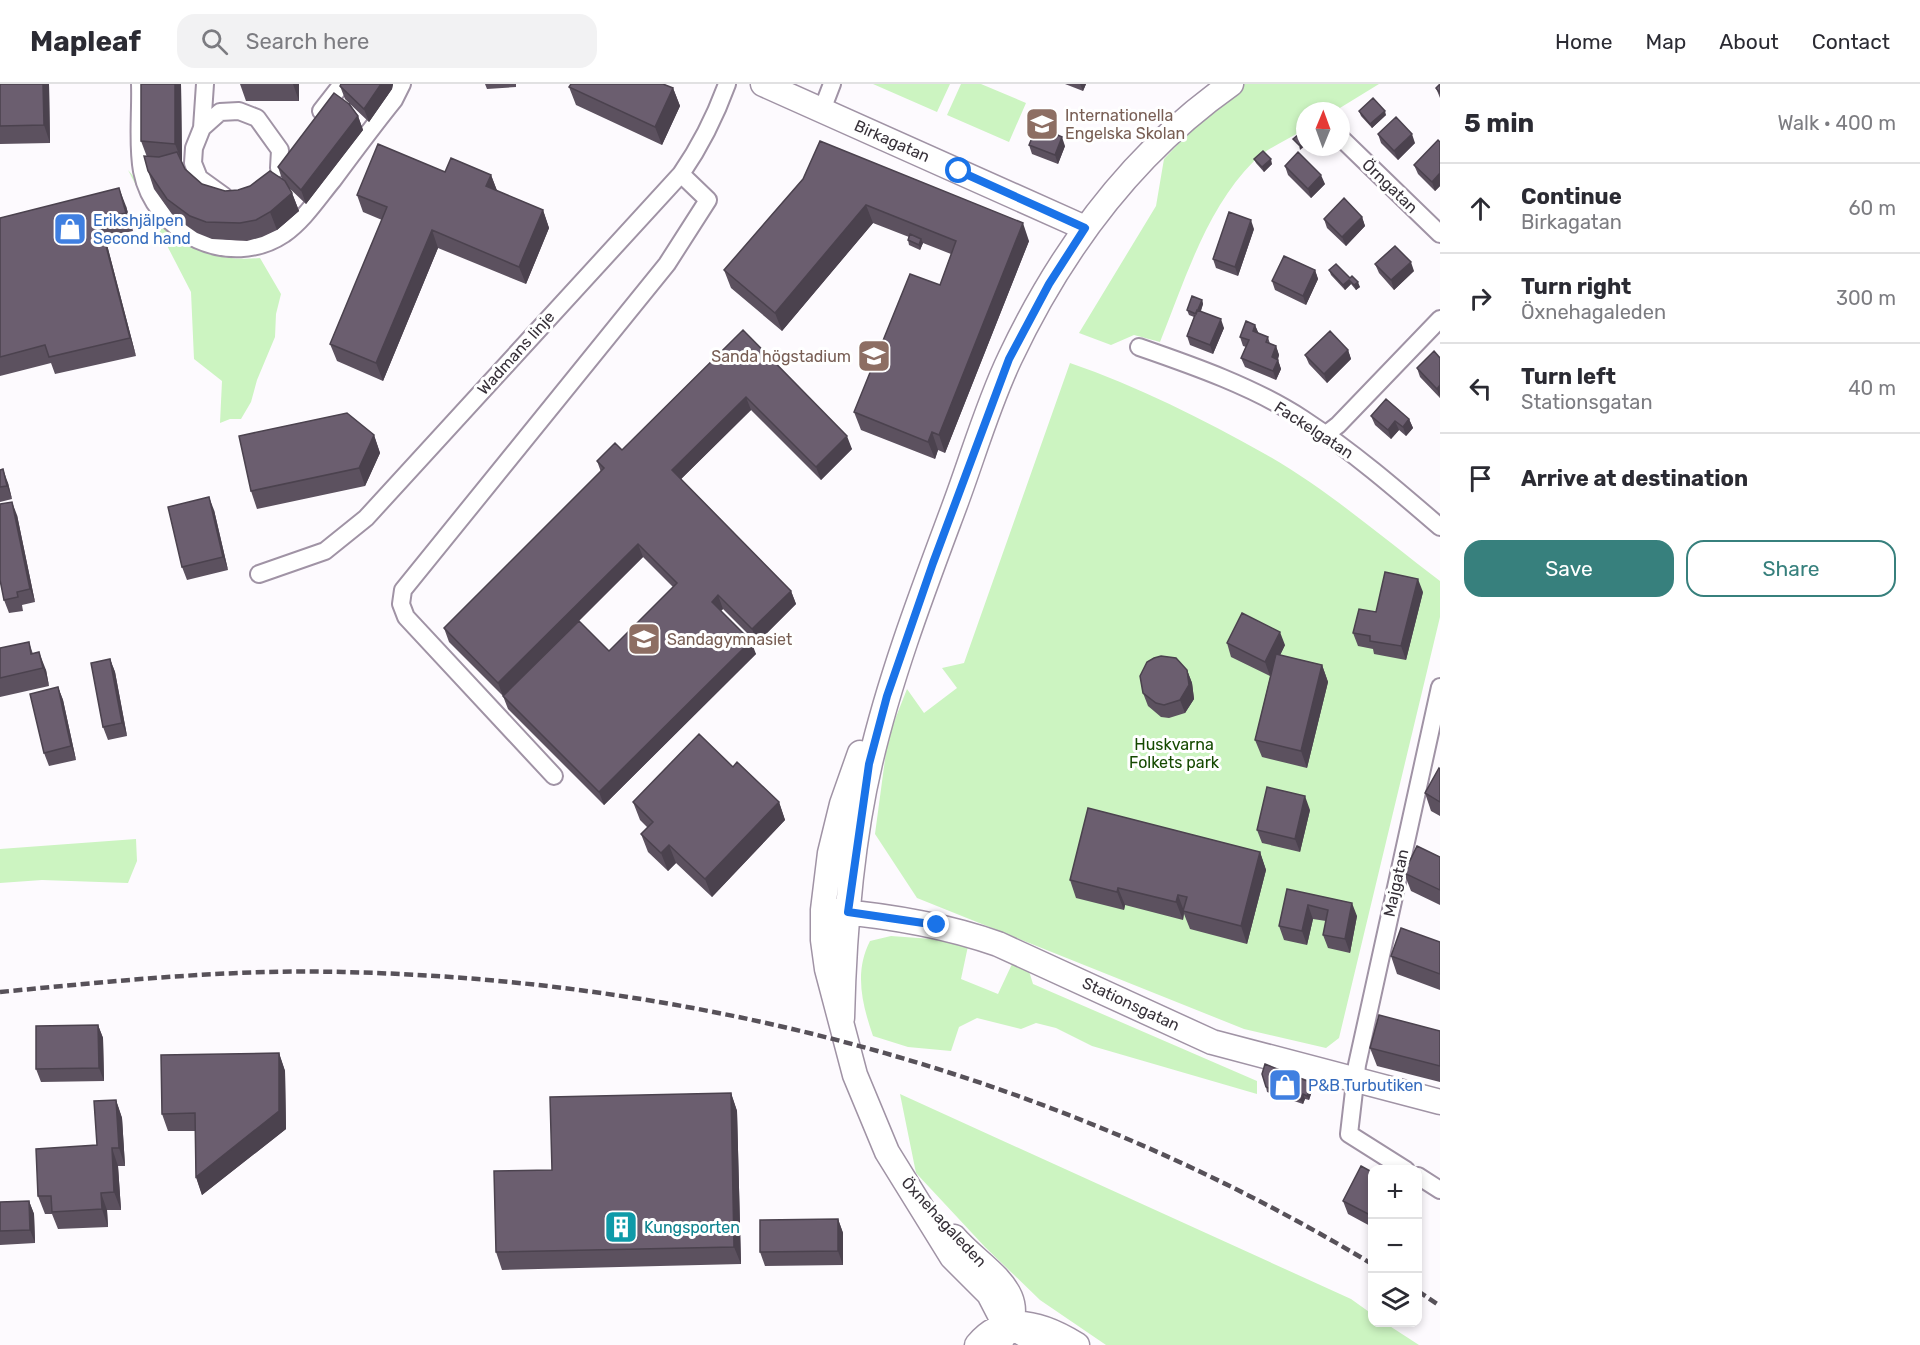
<!DOCTYPE html>
<html lang="en">
<head>
<meta charset="utf-8">
<style>
  :root { --surface:#fff; --page:#f2f2f3; --text:#2b2b33; --muted:#7c7c81; --line:#e1e1e2; --accent:#37807d }
  body { margin:0; font-family:Rubik,sans-serif; background:var(--page); color:var(--text) }
  .controls { position:absolute; right:18px; bottom:18px; display:grid; overflow:hidden; border-radius:12px; box-shadow:0 3px 9px #0003 }
  .controls button { width:54px; height:54px; display:grid; place-items:center; padding:0; border:0; border-bottom:2px solid var(--line); background:var(--surface); color:var(--text); font:30px sans-serif }
  .compass { position:absolute; left:1296px; top:18px; width:54px; height:54px; border-radius:50%; background:var(--surface); box-shadow:0 3px 9px #0003; rotate:1deg }
  .stop { position:absolute; width:18px; height:18px; margin:-14px; border:4px solid #1a73e8; border-radius:50%; background:#fff }
  .stop.end { background:#1a73e8; border-color:#fff; box-shadow:0 2px 6px #0008 }
  .list { margin:0; padding:0; list-style:none }
  h2 { display:flex; justify-content:space-between; align-items:center; height:78px; margin:0; padding:0 24px; font-size:26px }
  h2 small { font-size:20px; font-weight:400; color:var(--muted) }
  .list li { display:grid; grid-template-columns:39px 1fr auto; gap:18px; align-items:center; box-sizing:border-box; height:90px; padding:0 24px; border-top:2px solid var(--line) }
  .list b { display:block; font-size:22px; white-space:nowrap }
  .list p { margin:0; font-size:20px; white-space:nowrap; color:var(--muted) }
  .list em { font-size:20px; font-style:normal; color:var(--muted) }
  .actions { display:flex; gap:12px; padding:18px 24px }
  .actions a { flex:1; padding:14px 0; border:2px solid var(--accent); border-radius:18px; text-align:center; font-size:21px; color:var(--accent) }
  .actions .main { background:var(--accent); color:#fff }
  .icon { flex:none; width:33px; height:33px; fill:none; stroke:currentColor; stroke-width:2; stroke-linecap:round; stroke-linejoin:round }
  .map { position:relative; flex:none; width:1440px; height:1261px; overflow:hidden }
  header { display:flex; align-items:center; gap:36px; box-sizing:border-box; height:84px; padding:0 30px; background:var(--surface); border-bottom:2px solid var(--line) }
  header strong { font-size:28px }
  nav { display:flex; gap:33px; margin-inline-start:auto; font-size:21px }
  .search { width:420px; height:54px; background:var(--page); display:flex; align-items:center; gap:15px; box-sizing:border-box; padding:0 21px; border-radius:18px; color:var(--muted); font-size:22px }
  main { display:flex }
  aside { flex:1; background:var(--surface) }
  .map>svg:first-child { display:block }
  .green { fill:#ccf4c1 }
  .lines { fill:none; stroke-linecap:round; stroke-linejoin:round }
  .street-casing { stroke:#a093a5; stroke-width:20 }
  .secondary-casing { stroke:#a093a5; stroke-width:27 }
  .street { stroke:#fff; stroke-width:16 }
  .secondary { stroke:#fff; stroke-width:24 }
  .rail { stroke:#575159; stroke-width:4.5; stroke-dasharray:9 4.5; stroke-linecap:butt }
  .wall { fill:#5c515f; fill-rule:evenodd }
  .shaded-wall { fill:#4b424e }
  .building { fill:#6b5e6f; stroke:#4b424e; stroke-width:1.5 }
  .route { stroke:#1a73e8; stroke-width:8 }
  .labels { text-anchor:middle; dominant-baseline:central; stroke-width:6; stroke-linejoin:round; paint-order:stroke }
  .education-label { font-size:16px; fill:#785e54; stroke:#fff; text-anchor:start }
  .street-label { font-size:16px; fill:#373139; stroke:#fff }
  .shop-label { font-size:16px; fill:#366cbe; stroke:#fff; text-anchor:start }
  .park-label { font-size:16px; fill:#154900; stroke:#fff }
  .culture-label { font-size:16px; fill:#0d838f; stroke:#fff; text-anchor:start }
</style>
</head>
<body>
<header>
<strong>Mapleaf</strong>
<div class="search"><svg class="icon" aria-label="search" viewBox="0 0 24 24"><circle cx="10" cy="10" r="6"/><path d="M15 15l6 6"/></svg>Search here</div>
<nav><a>Home</a><a>Map</a><a>About</a><a>Contact</a></nav>
</header>
<main>
<div class="map">
<svg width="1440" height="1261" viewBox="0 0 1440 1261">
  <rect width="100%" height="100%" fill="#fdfafe"/>
  <path class="green" d="M873 0H950L937 28Z
    M961 0H981L1026 19 1009 58 947 31Z
    M1243 0H1379L1335 27H1305V45C1289 55 1267 64 1254 77 1206 125 1185 196 1160 258L1134 251 1111 261 1079 249 1156 122 1164 75 1216 20Z
    M128 86C139 98 144 112 153 125 177 165 215 178 260 174L281 210 276 230 275 253 257 296 251 318 241 335H230L220 339 222 297 194 275 191 208Z
    M1070 279C1137 302 1203 335 1265 370 1327 405 1383 454 1440 497V533L1339 954 1326 964 1244 945 917 814 875 750 888 653 907 605 924 629 957 604 942 584 964 579Z
    M136 755 137 777 128 799 42 796 0 799V765Z
    M891 852 932 855 968 862 961 895 998 910 1012 880 1028 884 1033 900 1257 997V1010L1092 962 1056 944 1036 939 1021 945 977 934 959 943 951 967 908 963 873 952C862 920 854 888 870 857Z
    M900 1010 1351 1215 1372 1230V1238L1385 1239 1419 1261H1106L1040 1216 985 1163 916 1089Z"/>
  <g class="lines">
    <defs>
      <path id="street" d="M140 0C141 28 137 60 142 87 154 150 230 186 284 150 304 136 318 114 333 96 353 69 373 42 394 16L402 0
        M205 0 202 44 194 64 193 79 199 94 224 112
        M822 26 832 0
        M321 27 342 0
        M202 44 220 28 239 27 257 34 280 66 279 84
        M1341 54 1440 150
        M1139 263C1194 282 1254 303 1303 335 1352 367 1396 405 1440 443
        M1325 351 1338 341 1440 235
        M259 490 325 467 366 434 681 90C701 61 715 33 727 0
        M554 692 406 533 401 520 403 506 667 180 708 116 681 90
        M1406 1086 1349 1050 1357 981 1440 603
        M1418 1092 1440 1106"/>
      <path id="secondary" d="M763 0 1085 144
        M860 669 842 720 830 769 823 826V856L827 885 855 991 887 1068 952 1173 989 1210 1003 1237 1041 1261
        M833 827C890 832 944 841 998 860L1212 958 1440 1018
        M842 934C844 851 851 760 870 679 890 593 922 509 953 426 972 376 987 322 1010 274 1061 166 1133 69 1231 0
        M954 1153C983 1187 1041 1211 997 1261
        M977 1261C1006 1226 1045 1241 1077 1261"/>
    </defs>
    <use href="#street" class="street-casing"/>
    <use href="#secondary" class="secondary-casing"/>
    <use href="#street" class="street"/>
    <use href="#secondary" class="secondary"/>
    <path class="rail" d="M0 908C114 897 229 885 343 888 705 896 1062 993 1372 1180
      M1418 1207 1440 1222"/>
  </g>
  <path class="wall" d="M0 0H49L50 59 0 60Z
    M181 0 182 78 185 85 202 100 225 107 238 106 282 95 278 83 349 19 345 15 340 2 341 0H393L392 5 369 38 350 20 358 32 363 46 306 120 288 103 292 109 299 127 277 146 262 153 247 157 212 155 197 149 174 133 154 105 148 87 147 73 141 57Z
    M240 0H299V17H246Z
    M485 0H516V3L487 5Z
    M1065 0H1086L1083 7Z
    M1440 0V14L1436 4Z
    M569 3 673 4 680 22 662 61 576 21Z
    M1359 27 1386 31 1372 44 1361 32Z
    M1378 50 1415 59 1398 76 1381 59Z
    M1440 58V102L1435 107 1418 90 1414 81Z
    M1029 61 1065 62 1058 80 1032 70Z
    M1254 75 1272 80 1264 88 1256 79Z
    M1285 82 1325 100 1311 114 1288 91Z
    M445 88 491 91 497 107 543 126 549 144 526 200 438 164 383 297 337 277 330 260 382 136 363 128 357 111Z
    M803 95 1029 157 945 369 938 366 935 375 861 346 854 328 940 201 951 170 923 159 920 166 909 161 908 156 909 153 873 139 782 247 731 204 724 186Z
    M126 122 133 147 105 153 136 272 55 290 51 279 0 292V134Z
    M1362 133 1365 142 1346 162 1327 144 1324 135Z
    M1254 145 1238 192 1216 184 1213 175Z
    M1375 180 1414 187 1394 206 1379 189Z
    M1315 186 1318 195 1306 221 1275 206 1272 197Z
    M1329 186 1350 194 1360 203 1356 206 1351 200 1345 206 1331 191Z
    M1202 216 1203 220 1201 227 1224 244 1213 270 1190 261 1187 252 1194 233 1189 231 1187 226Z
    M1255 241 1258 249 1268 253 1270 260 1276 262 1279 271 1278 276 1281 285 1276 296 1245 283 1241 274 1246 263 1243 262 1240 253Z
    M743 246 852 365 821 396 751 326 681 395 791 507 796 520 757 559 723 525 721 527 756 570 604 721 508 625 503 612 449 558 444 544 601 388 597 377 622 366ZM643 473 673 503 609 567 579 537Z
    M1348 266 1351 275 1327 299 1309 280 1305 271Z
    M1434 267 1440 314 1420 293 1417 284Z
    M1371 332 1409 335 1413 344 1406 352 1399 346 1391 355 1375 341Z
    M374 351 380 369 365 402 257 425 251 407Z
    M0 386 8 399 12 415 0 418Z
    M214 426 228 486 187 496 182 483Z
    M17 431 35 518 22 521 23 527 9 529 4 516Z
    M1423 508 1406 576 1374 570 1373 565 1358 562 1353 549 1376 528Z
    M29 558 33 570 46 586 49 602 0 613V564Z
    M1227 559 1285 561 1280 571 1322 581 1328 598 1307 684 1262 673 1255 656 1271 589 1270 592 1231 573Z
    M110 575 115 588 127 652 108 656 103 643Z
    M1187 586 1192 599 1194 615 1185 629 1169 634 1161 633 1148 622 1143 609Z
    M58 603 63 616 76 676 49 682 44 669Z
    M733 683 779 718 785 736 712 813 676 779 668 787 648 768 641 750 648 744 640 736 633 718Z
    M1440 685V732L1431 727 1425 709Z
    M1310 726 1300 768 1262 759 1257 746Z
    M1260 768 1266 786 1247 860 1190 845 1184 830 1183 836 1125 821 1124 826 1076 814 1070 796Z
    M1440 773V821L1411 807 1404 789Z
    M1287 805 1357 832 1350 869 1328 864 1323 851 1326 837 1313 835 1307 861 1284 856 1279 842Z
    M1440 858V906L1397 890 1391 872Z
    M98 941 103 954 104 997 41 998 36 985Z
    M1440 947V998L1377 982 1370 964Z
    M279 969 285 987 286 1045 202 1111 196 1093 195 1047H168L162 1030Z
    M1312 999 1313 1004 1309 1016 1305 1015 1303 1020 1267 1008 1266 1003Z
    M731 1009 737 1027 741 1180 502 1186 496 1168 552 1086Z
    M116 1016 122 1034 125 1082H118L121 1126H107L108 1143 58 1145 52 1130H45L38 1112 97 1061Z
    M1372 1088V1143L1348 1130 1343 1117Z
    M29 1117 34 1130 35 1159 0 1161V1118Z
    M838 1135 843 1149V1181L765 1182 760 1168Z"/>
  <path class="shaded-wall" d="M43 0H49L50 59 44 41Z
    M175 0H181L182 78 175 60Z
    M293 0H299V17Z
    M381 0H393L392 5 369 38 364 25Z
    M1080 0H1086L1083 7Z
    M673 4 680 22 662 61 655 43Z
    M1385 27 1386 31 1372 44 1370 40Z
    M358 32 363 46 306 120 301 106Z
    M1412 50 1415 59 1398 76 1394 67Z
    M1062 53 1065 62 1058 80 1055 71Z
    M1305 56V62L1300 66 1299 61Z
    M1271 75 1272 80 1264 88 1262 83Z
    M1440 89V102L1435 107 1432 98Z
    M491 91 498 109 486 102Z
    M1321 91 1325 100 1311 114 1308 105Z
    M119 104 126 122 133 147 126 129Z
    M292 109 299 127 277 146 270 128Z
    M866 121 873 139 782 247 775 229Z
    M543 126 549 144 526 200 519 183Z
    M1362 133 1365 142 1346 162 1342 153Z
    M99 135 105 153 136 272 130 254Z
    M1251 136 1254 145 1238 192 1235 183Z
    M1023 139 1029 157 945 369 939 351Z
    M432 146 438 164 383 297 376 279Z
    M921 155 923 159 920 166 919 161Z
    M1411 178 1414 187 1394 206 1391 196Z
    M1315 186 1318 195 1306 221 1303 212Z
    M1349 196 1351 200 1345 206 1343 201Z
    M1358 198 1360 203 1356 206 1354 201Z
    M1202 216 1203 220 1198 234 1196 230Z
    M1221 235 1224 244 1213 270 1210 261Z
    M1255 241 1259 250 1253 247Z
    M1276 262 1279 271 1275 282 1272 273Z
    M1348 266 1351 275 1327 299 1324 290Z
    M1278 276 1281 285 1276 296 1273 287Z
    M1440 301V314L1437 305Z
    M746 313 751 326 676 400 672 386Z
    M1409 335 1413 344 1406 352 1403 343Z
    M1395 337 1399 346 1391 355 1388 346Z
    M932 348 938 366 935 375 928 358Z
    M374 351 380 369 365 402 359 384Z
    M847 352 852 365 821 396 816 383Z
    M3 385 8 399 12 415 7 402Z
    M209 413 214 426 228 486 223 473Z
    M12 418 17 431 35 518 30 505Z
    M638 460 643 473 503 612 498 599Z
    M1418 495 1423 508 1406 576 1401 562Z
    M791 507 796 520 757 559 752 545Z
    M718 511 723 525 716 531 712 518Z
    M1280 548 1285 561 1270 592 1265 578Z
    M751 557 756 570 604 721 599 708Z
    M39 568 46 586 49 602 43 584Z
    M110 575 115 588 127 652 122 639Z
    M1322 581 1328 598 1307 684 1301 667Z
    M1187 586 1192 599 1194 615 1185 629 1180 616Z
    M58 603 63 616 76 676 71 662Z
    M1305 712 1310 726 1300 768 1295 755Z
    M779 718 785 736 712 813 705 795Z
    M669 761 676 779 668 787 661 769Z
    M1260 768 1266 786 1247 860 1241 842Z
    M1118 804 1125 821 1124 826 1117 808Z
    M1178 811 1184 827 1183 836 1176 818Z
    M1352 819 1357 832 1350 869 1345 855Z
    M1308 821 1313 835 1307 861 1302 847Z
    M98 941 103 954 104 997 99 984Z
    M279 969 285 987 286 1045 202 1111 196 1093Z
    M1312 999 1313 1004 1309 1016 1307 1012Z
    M731 1009 737 1027 741 1180 734 1163Z
    M1303 1010 1305 1015 1303 1020 1301 1016Z
    M116 1016 122 1034 125 1082 119 1064Z
    M112 1064 118 1082 121 1126 114 1108Z
    M101 1109 107 1126 108 1143 102 1125Z
    M29 1117 34 1130 35 1159 30 1146Z
    M838 1135 843 1149V1181L838 1167Z"/>
  <path class="building" d="M0 0H43L44 41 0 42Z
    M141 0H175V60L141 57Z
    M341 0H381L364 25 340 2Z
    M571 0H663L673 4 655 43 569 3Z
    M1440 0V9L1436 4Z
    M334 9 349 20 358 32 301 106 278 83Z
    M1373 14 1385 27 1370 40 1359 27Z
    M1396 33 1412 50 1394 67 1378 50Z
    M1037 42 1062 53 1055 71 1029 61Z
    M1305 45V56L1299 61 1293 55Z
    M1438 56 1440 58V89L1432 98 1414 81Z
    M820 57 1023 139 939 351 932 348 928 358 854 328 910 190 940 201 956 157 866 121 775 229 724 186 803 95Z
    M378 60 445 88 451 74 491 91 486 102 543 126 519 183 432 146 376 279 330 260 387 123 357 111Z
    M1263 67 1271 75 1262 83 1254 75Z
    M177 68 185 85 202 100 225 107 238 106 250 102 270 87 285 97 292 109 270 128 256 136 240 139 206 138 190 132 167 115 148 87 144 72 159 73Z
    M1298 68 1321 91 1308 105 1285 82Z
    M119 104 126 129 99 135 130 254 49 273 45 261 0 273V134Z
    M1344 114 1362 133 1342 153 1324 135Z
    M1229 128 1251 136 1235 183 1213 175Z
    M910 150 921 155 919 161 908 156Z
    M1395 162 1411 178 1391 196 1375 180Z
    M1284 172 1315 186 1303 212 1272 197Z
    M1336 180 1350 194 1352 192 1358 198 1354 201 1349 196 1343 201 1329 186Z
    M1192 212 1202 216 1196 230 1187 226Z
    M1197 226 1221 235 1210 261 1187 252Z
    M1246 237 1255 241 1253 247 1268 253 1266 258 1276 262 1272 273 1278 276 1273 287 1241 274 1249 256 1240 253Z
    M743 246 847 352 816 383 746 313 672 386 791 507 752 545 718 511 712 518 751 557 599 708 503 612 579 537 609 567 677 499 638 460 498 599 444 544 604 384 597 377 615 359 622 366Z
    M1330 247 1348 266 1324 290 1305 271Z
    M1434 267 1440 274V301L1437 305 1417 284Z
    M1386 315 1409 335 1403 343 1395 337 1388 346 1371 332Z
    M347 329 374 351 359 384 251 407 239 352Z
    M3 385 7 402 0 403V386Z
    M209 413 223 473 182 483 168 423Z
    M12 418 30 505 17 508 18 513 4 516 0 496V420Z
    M1385 488 1418 495 1401 562 1370 557V552L1353 549 1359 525 1376 528Z
    M1242 529 1280 548 1265 578 1227 559Z
    M29 558 31 570 39 568 43 584 0 594V564Z
    M1276 570 1322 581 1301 667 1255 656Z
    M1161 572 1176 574 1187 586 1189 601 1180 616 1164 621 1156 619 1143 609 1140 592 1147 578 1154 574Z
    M110 575 122 639 103 643 91 579Z
    M58 603 71 662 44 669 30 610Z
    M699 650 733 683 737 678 779 718 705 795 669 761 661 769 641 750 653 738 633 718Z
    M1439 684 1440 685V718L1425 709Z
    M1267 703 1305 712 1295 755 1257 746Z
    M1088 724 1260 768 1241 842 1183 827 1187 813 1178 811 1176 818 1118 804 1117 808 1070 796Z
    M1417 762 1440 773V806L1404 789Z
    M1287 805 1352 819 1345 855 1323 851 1328 826 1308 821 1302 847 1279 842Z
    M1401 844 1440 858V890L1391 872Z
    M1379 931 1440 947V982L1370 964Z
    M98 941 99 984 36 985V942Z
    M279 969V1027L196 1093 195 1029 162 1030 161 971Z
    M1265 980 1312 999 1307 1012 1303 1010 1301 1016 1266 1003 1262 990Z
    M731 1009 734 1163 496 1168 494 1087 552 1086 550 1013Z
    M116 1016 119 1064H112L114 1108 101 1109 102 1125 52 1128 51 1112H38L36 1065 97 1061 94 1017Z
    M1361 1082 1372 1088V1132L1343 1117Z
    M29 1117 30 1146 0 1147V1118Z
    M838 1135V1167L760 1168V1136Z"/>
  <g class="lines">
    <path class="route" d="M937 841 848 828 869 680 887 612 933 479 1009 275 1049 200 1085 144 959 87"/>
  </g>
  <defs>
    <symbol id="school-square" viewBox="-11 -11 22 22"><rect x="-9" y="-9" width="18" height="18" rx="4" fill="#8d6e63" stroke="#fff"/><path d="M0-5L7-2L0 1L-7-2ZM-4 1L0 2.5L4 1V4Q0 6-4 4Z" fill="#fff"/></symbol>
    <symbol id="shop-square" viewBox="-11 -11 22 22"><rect x="-9" y="-9" width="18" height="18" rx="4" fill="#3f7fe0" stroke="#fff"/><path d="M-5-2.5h2.3a2.7 3.5 0 0 1 5.4 0H5L5.5 6h-11ZM-1.5-2.5h3a1.5 2.3 0 0 0-3 0Z" fill="#fff"/></symbol>
    <symbol id="building-square" viewBox="-11 -11 22 22"><rect x="-9" y="-9" width="18" height="18" rx="4" fill="#0f9aa8" stroke="#fff"/><path d="M-4-6H4V6H1V3H-1V6H-4ZM-2.5-4.3h1.7v1.8h-1.7ZM.8-4.3h1.7v1.8H.8ZM-2.5-1h1.7V.8h-1.7ZM.8-1h1.7V.8H.8Z" fill="#fff"/></symbol>
  </defs>
  <g fill-rule="evenodd">
    <use href="#school-square" x="1023" y="21" width="38" height="38"/>
    <use href="#shop-square" x="51" y="126" width="38" height="38"/>
    <use href="#school-square" x="855" y="253" width="38" height="38"/>
    <use href="#school-square" x="625" y="536" width="38" height="38"/>
    <use href="#shop-square" x="1266" y="982" width="38" height="38"/>
    <use href="#building-square" x="602" y="1124" width="38" height="38"/>
  </g>
  <g class="labels">
    <g class="education-label">
      <text x="1065" y="31">Internationella<tspan x="1065" dy="18">Engelska Skolan</tspan></text>
      <text x="851" y="272" text-anchor="end">Sanda högstadium</text>
      <text x="667" y="555">Sandagymnasiet</text>
    </g>
    <g class="street-label">
      <text transform="translate(892 57) rotate(24)">Birkagatan</text>
      <text transform="translate(1390 102) rotate(44)">Örngatan</text>
      <text transform="translate(516 269) rotate(-48)">Wadmans linje</text>
      <text transform="translate(1314 346) rotate(33)">Fackelgatan</text>
      <text transform="translate(1396 799) rotate(-78)">Majgatan</text>
      <text transform="translate(1131 920) rotate(25)">Stationsgatan</text>
      <text transform="translate(944 1138) rotate(47)">Öxnehagaleden</text>
    </g>
    <g class="shop-label">
      <text x="93" y="136">Erikshjälpen<tspan x="93" dy="18">Second hand</tspan></text>
      <text x="1308" y="1001">P&amp;B Turbutiken</text>
    </g>
    <g class="park-label">
      <text x="1174" y="660">Huskvarna<tspan x="1174" dy="18">Folkets park</tspan></text>
    </g>
    <g class="culture-label">
      <text x="644" y="1143">Kungsporten</text>
    </g>
  </g>
</svg>
<div class="controls">
<button>+</button>
<button>−</button>
<button><svg class="icon" aria-label="layers" viewBox="0 0 24 24"><path d="M12 4l9 5-9 5-9-5zM3 14l9 5 9-5"/></svg></button>
</div>
<svg class="compass" viewBox="-18 -18 36 36"><path d="M0-13l5 13h-10z" fill="#e53935"/><path d="M0 13l5-13h-10z" fill="#7c7c81"/></svg>
<div class="stop" style="left:959px;top:87px"></div>
<div class="stop end" style="left:937px;top:841px"></div>
</div>
<aside>
<h2>5 min<small>Walk · 400 m</small></h2>
<ul class="list">
<li><svg class="icon" aria-label="ahead" viewBox="0 0 24 24"><path d="M12 20V5M6 11l6-6 6 6"/></svg><div><b>Continue</b><p>Birkagatan</p></div><em>60 m</em></li>
<li><svg class="icon" aria-label="right" viewBox="0 0 24 24"><path d="M7 20v-9h11M14 6l5 5-5 5"/></svg><div><b>Turn right</b><p>Öxnehagaleden</p></div><em>300 m</em></li>
<li><svg class="icon" aria-label="left" viewBox="0 0 24 24"><path d="M17 20v-9H6M10 6l-5 5 5 5"/></svg><div><b>Turn left</b><p>Stationsgatan</p></div><em>40 m</em></li>
<li><svg class="icon" aria-label="arrive" viewBox="0 0 24 24"><path d="M6 21V4h12l-3 4 3 4H6"/></svg><div><b>Arrive at destination</b></div></li>
</ul>
<div class="actions"><a class="main">Save</a><a>Share</a></div>
</aside>
</main>
</body>
</html>
